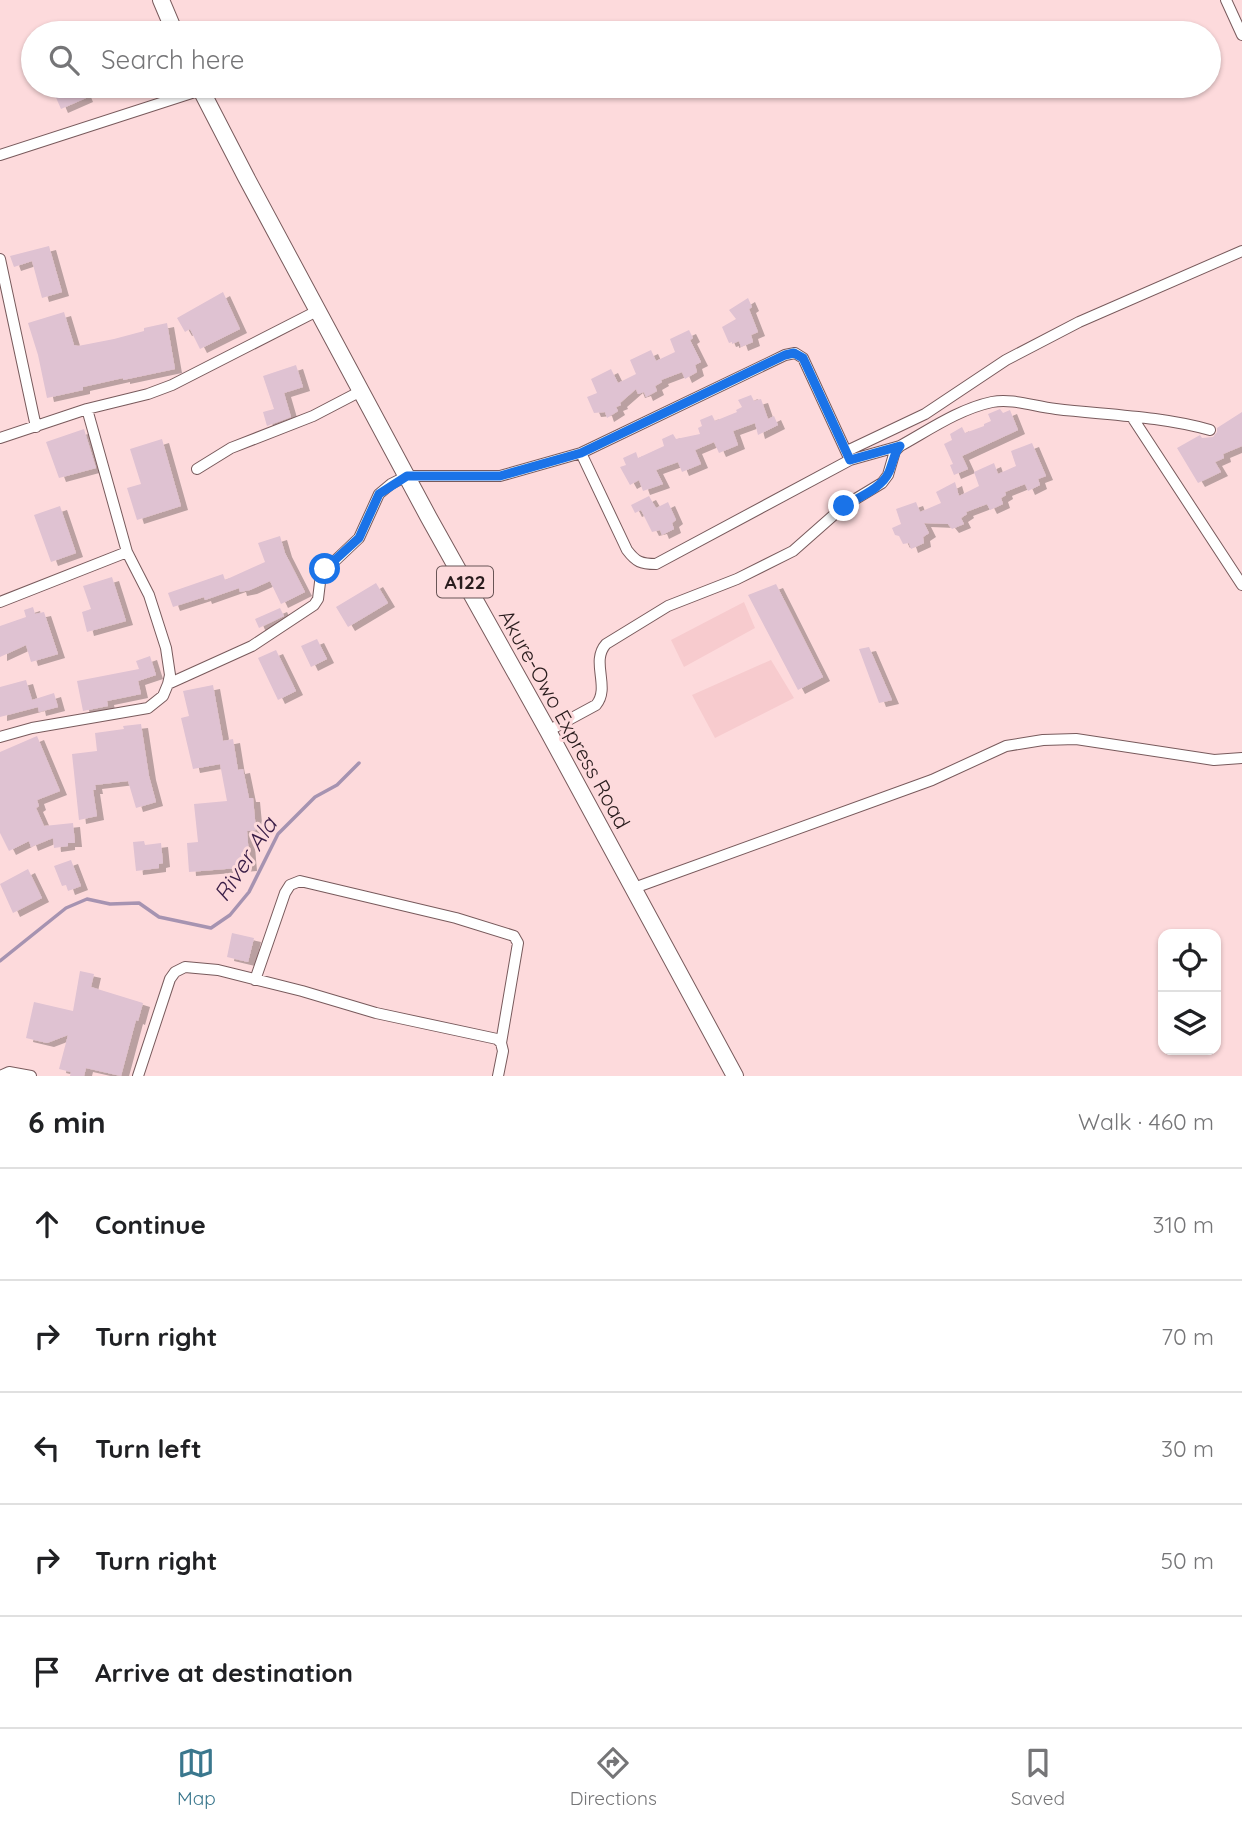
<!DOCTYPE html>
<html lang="en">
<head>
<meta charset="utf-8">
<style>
  :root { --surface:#fff; --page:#f6f6f6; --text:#202124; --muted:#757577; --line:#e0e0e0; --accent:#3a778d }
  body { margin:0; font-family:Quicksand,sans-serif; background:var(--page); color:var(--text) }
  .controls { position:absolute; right:21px; bottom:21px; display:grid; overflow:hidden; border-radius:14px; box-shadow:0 2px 5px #0004 }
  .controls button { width:63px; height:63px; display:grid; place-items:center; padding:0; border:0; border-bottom:2px solid var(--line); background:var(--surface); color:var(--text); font:35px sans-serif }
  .stop { position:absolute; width:21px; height:21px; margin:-16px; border:5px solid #1a73e8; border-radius:50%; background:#fff }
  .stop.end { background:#1a73e8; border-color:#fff; box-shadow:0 2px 7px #0008 }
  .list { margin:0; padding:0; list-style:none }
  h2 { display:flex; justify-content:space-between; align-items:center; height:91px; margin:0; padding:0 28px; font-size:30px }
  h2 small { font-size:23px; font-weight:400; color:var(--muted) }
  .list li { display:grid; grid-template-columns:46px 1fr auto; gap:21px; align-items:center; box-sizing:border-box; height:112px; padding:0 28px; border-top:2px solid var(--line) }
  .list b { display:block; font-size:26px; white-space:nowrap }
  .list em { font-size:23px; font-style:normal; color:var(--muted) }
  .icon { flex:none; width:38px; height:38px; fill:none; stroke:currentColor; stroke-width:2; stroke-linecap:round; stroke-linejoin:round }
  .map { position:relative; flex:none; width:1242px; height:1076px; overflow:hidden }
  .search { position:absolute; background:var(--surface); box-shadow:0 2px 5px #0004; left:21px; right:21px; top:21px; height:77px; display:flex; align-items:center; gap:18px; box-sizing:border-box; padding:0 24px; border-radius:38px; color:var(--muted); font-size:26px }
  .sheet { height:651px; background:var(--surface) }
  nav { display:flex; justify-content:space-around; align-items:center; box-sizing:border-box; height:98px; border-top:2px solid var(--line); background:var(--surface); font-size:19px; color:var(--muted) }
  nav a { display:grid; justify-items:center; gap:4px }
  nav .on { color:var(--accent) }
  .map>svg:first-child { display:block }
  .built { fill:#f7cbce }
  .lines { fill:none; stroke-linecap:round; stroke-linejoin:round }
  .stream { stroke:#a693b1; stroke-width:3.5 }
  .building { fill:#dfc2d2; filter:url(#shadow) }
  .minor-casing { stroke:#785a5c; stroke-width:12 }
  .trunk-casing { stroke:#785a5c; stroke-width:18 }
  .minor { stroke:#fff; stroke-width:10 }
  .trunk { stroke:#fff; stroke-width:16 }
  .route { stroke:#1a73e8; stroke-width:9 }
  .labels { text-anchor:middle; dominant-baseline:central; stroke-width:6; stroke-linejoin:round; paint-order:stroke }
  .shield { fill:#fddadc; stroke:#695556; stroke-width:2 }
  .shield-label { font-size:19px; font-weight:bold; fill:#291c1d }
  .street-label { font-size:21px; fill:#291c1d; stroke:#fddadc }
  .water-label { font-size:23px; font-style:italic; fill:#391d46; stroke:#fddadc }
</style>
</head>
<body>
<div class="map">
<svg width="1242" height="1076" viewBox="0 0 1242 1076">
  <defs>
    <filter id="shadow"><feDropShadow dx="7" dy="4" stdDeviation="0" flood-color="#0004"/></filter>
  </defs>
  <rect width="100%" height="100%" fill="#fddadc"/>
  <path class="built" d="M744 602 755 628 684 667 671 640Z
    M771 660 794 698 715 738 692 695Z"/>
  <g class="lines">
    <path class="stream" d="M0 961 66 908 87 899 110 904 139 903 159 917 211 928 230 915 249 892 278 834 315 797 337 785 359 763"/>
  </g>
  <path class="building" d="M51 86H81L86 98 61 109Z
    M49 246 62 292 42 298 32 261 14 267 10 256Z
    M223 292 240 329 200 349 190 329 185 332 177 318Z
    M748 298 752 307 749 309 758 332 751 335 753 342 741 347 739 341 732 344V342L729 343 722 327 736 319 729 310Z
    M64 312 74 345 78 346 114 339 144 331V328L167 323 175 369 123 380V378L83 387V390L47 398 38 355 28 323Z
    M689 330 693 338 690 340 701 362 695 365 697 372 685 379 682 372 661 380 662 382 655 386 657 391 646 397 644 392 638 394 636 389 620 403 621 405 616 407 618 411 607 418 605 412 594 413 587 397 597 393 591 379 611 369 618 383 636 374 630 360 651 350 656 361 675 352 670 339Z
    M296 365 303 387 284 393 291 417 267 426 263 412 274 409 263 376Z
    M751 395 754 401 761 399 768 419 774 416 778 425 758 435 755 423 733 431 738 445 719 453 714 442 695 450 701 464 682 472 678 462 656 470 663 484 643 491 639 480 630 485 620 467 626 465 623 458 636 452 638 458 664 446 662 439 673 434 676 439 700 434 698 428 702 426 700 420 712 415 715 421 737 412 736 410 742 407 738 400Z
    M1000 409 1003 413 1010 410 1018 430 962 456 968 469 954 475 950 465 953 464 944 444 952 440 950 434 962 427 965 433 984 426V424L991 421 988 414Z
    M1242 412V446L1223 454 1224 458 1215 462 1221 472 1198 483 1177 448 1200 435 1202 438 1213 437 1217 432V428Z
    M84 429 96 468 59 478 46 442Z
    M162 439 181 506 137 520 127 488 141 484 130 449Z
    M1032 443 1046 476 1038 479 1040 485 1028 491 1025 484 1005 492 1006 495 1001 498 1003 504 990 510 987 504 966 512 967 514 961 518 964 524 952 529 948 524 924 523 929 533 923 537 924 543 911 549 909 543 903 544 899 536 895 535 892 528 901 524 896 509 916 502 920 512 941 503 936 492 955 482 959 496 979 486 974 472 994 463 998 474 1016 466 1011 451Z
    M649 496 656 508 668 502 676 520 672 523 674 529 662 535 660 530 652 532 641 510 635 513 631 505Z
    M60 506 76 553 51 562 34 515Z
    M280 536 285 553 305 592 281 604 270 581 250 590 240 592 239 588 205 600 204 597 173 607 168 593 223 574 225 580 265 562 258 543Z
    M112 577 126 621 87 632 82 612 91 609 83 586Z
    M376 583 388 603 348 627 336 607Z
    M776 584 823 677 798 690 748 595Z
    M33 607 35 614 44 612 58 654 31 662 26 645 0 657V626L26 617 24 610Z
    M280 608 284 616 259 628 255 619Z
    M317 639 327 659 311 667 301 646Z
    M869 647 892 700 879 703 859 649Z
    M276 650 296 691 278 700 258 658Z
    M150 656 156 675 138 681 141 694 107 701 108 706 83 711 77 681 139 669 136 661Z
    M26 680 32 700 54 693 58 707 39 712 38 707 0 717V687Z
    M213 685 223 741 233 739 238 770 243 769 249 798H253L256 830 247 831 250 867 189 872 187 843 198 842 194 804 227 801 220 764 193 769 181 718 189 716 183 691Z
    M141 724 149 776 156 802 136 808 128 781 95 785 96 790H93L97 816 79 820 72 754 97 751 95 733 124 729 123 726Z
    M37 736 60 791 37 800 39 806 36 808 44 826 73 823 75 843H68V846L54 848 53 838 31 847 29 841 9 851 0 833V752Z
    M144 841 145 845 161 843 163 863 159 864V868L136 871 133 842Z
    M71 860 81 886 68 891 66 885 62 886 54 866Z
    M28 869 42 898 13 913 0 884Z
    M232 933 254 938 248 962 227 957Z
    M80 971 94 974 91 987 143 1003 138 1021 136 1020 121 1076 86 1068 84 1076H70L71 1072 59 1069 68 1035 47 1043 26 1038 34 1002 73 1011Z"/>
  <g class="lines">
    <defs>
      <path id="minor" d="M1226 0 1242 35
        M0 155 201 90
        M0 259 36 427
        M1132 417 1242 585
        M0 438 87 409 148 394 172 385 317 311
        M847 451 925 414 1006 360 1079 322 1242 251
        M581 453 627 550C636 562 641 564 656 564L850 460 900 446
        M197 469 231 448 313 416 361 391
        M0 602 127 552
        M168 684 252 646 314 605 318 599 321 574 359 538 379 494 391 484 407 476H500L581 453 785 355 795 353 803 358 850 460
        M548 731 596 705C611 687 590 662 606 644L668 606 737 579 793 551 844 506 882 483 888 475 895 451 900 446C929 430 959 409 992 402 1013 398 1035 407 1056 409 1108 415 1160 416 1210 430
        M0 737 32 728 148 708 163 696 168 684 170 675 166 648 149 595 127 552 87 409
        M634 888 932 780 1006 746 1043 740 1076 739 1214 760 1242 758
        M255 980 285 893 290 885 300 881 456 918 514 936 518 943 501 1043 503 1051 498 1076
        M0 1076 9 1072 31 1076
        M138 1076 170 979 175 972 185 967 218 970 302 991 376 1013 497 1039 501 1043"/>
      <path id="trunk" d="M161 0 175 33
        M199 86 246 177 429 518 548 731 735 1076"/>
    </defs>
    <use href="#minor" class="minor-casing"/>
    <use href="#trunk" class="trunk-casing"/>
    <use href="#minor" class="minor"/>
    <use href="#trunk" class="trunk"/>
  </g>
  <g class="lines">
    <path class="route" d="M325 569 359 538 379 494 407 476H500L581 453 785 355 794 353 803 358 850 460 900 446C894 453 893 463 889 472 882 488 859 497 844 506"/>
  </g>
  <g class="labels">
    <rect class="shield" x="437" y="566.5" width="56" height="31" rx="5"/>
    <g class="shield-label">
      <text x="465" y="582">A122</text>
    </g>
    <g class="street-label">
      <text transform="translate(565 719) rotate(61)">Akure-Owo Express Road</text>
    </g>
    <g class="water-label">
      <text transform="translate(245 859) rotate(-57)">River Ala</text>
    </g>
  </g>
</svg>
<div class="controls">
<button><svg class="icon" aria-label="locate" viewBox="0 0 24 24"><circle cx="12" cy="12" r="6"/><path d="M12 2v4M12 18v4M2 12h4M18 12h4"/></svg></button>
<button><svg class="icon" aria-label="layers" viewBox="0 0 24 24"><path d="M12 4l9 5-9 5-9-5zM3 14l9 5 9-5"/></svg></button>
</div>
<div class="stop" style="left:325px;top:569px"></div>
<div class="stop end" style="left:844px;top:506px"></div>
<div class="search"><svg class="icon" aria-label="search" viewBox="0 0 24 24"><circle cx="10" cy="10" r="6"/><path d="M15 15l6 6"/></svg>Search here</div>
</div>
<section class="sheet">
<h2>6 min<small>Walk · 460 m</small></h2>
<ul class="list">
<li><svg class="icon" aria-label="ahead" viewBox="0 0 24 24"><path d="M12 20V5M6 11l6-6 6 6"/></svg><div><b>Continue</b></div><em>310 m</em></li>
<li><svg class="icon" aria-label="right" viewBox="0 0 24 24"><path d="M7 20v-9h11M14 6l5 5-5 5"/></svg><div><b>Turn right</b></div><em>70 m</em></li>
<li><svg class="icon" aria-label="left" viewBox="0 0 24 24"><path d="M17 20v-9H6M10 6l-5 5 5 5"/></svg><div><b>Turn left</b></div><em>30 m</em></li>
<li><svg class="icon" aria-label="right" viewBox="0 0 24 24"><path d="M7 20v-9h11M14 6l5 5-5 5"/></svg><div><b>Turn right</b></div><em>50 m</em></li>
<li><svg class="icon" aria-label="arrive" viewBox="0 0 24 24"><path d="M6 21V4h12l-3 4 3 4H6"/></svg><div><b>Arrive at destination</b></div></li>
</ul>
</section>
<nav>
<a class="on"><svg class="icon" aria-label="map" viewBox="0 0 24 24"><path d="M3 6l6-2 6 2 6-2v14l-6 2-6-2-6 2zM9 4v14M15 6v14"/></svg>Map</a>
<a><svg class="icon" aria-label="directions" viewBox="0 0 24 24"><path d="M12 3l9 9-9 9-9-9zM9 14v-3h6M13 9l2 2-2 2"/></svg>Directions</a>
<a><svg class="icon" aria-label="saved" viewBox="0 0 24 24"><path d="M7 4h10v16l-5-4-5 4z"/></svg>Saved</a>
</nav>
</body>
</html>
